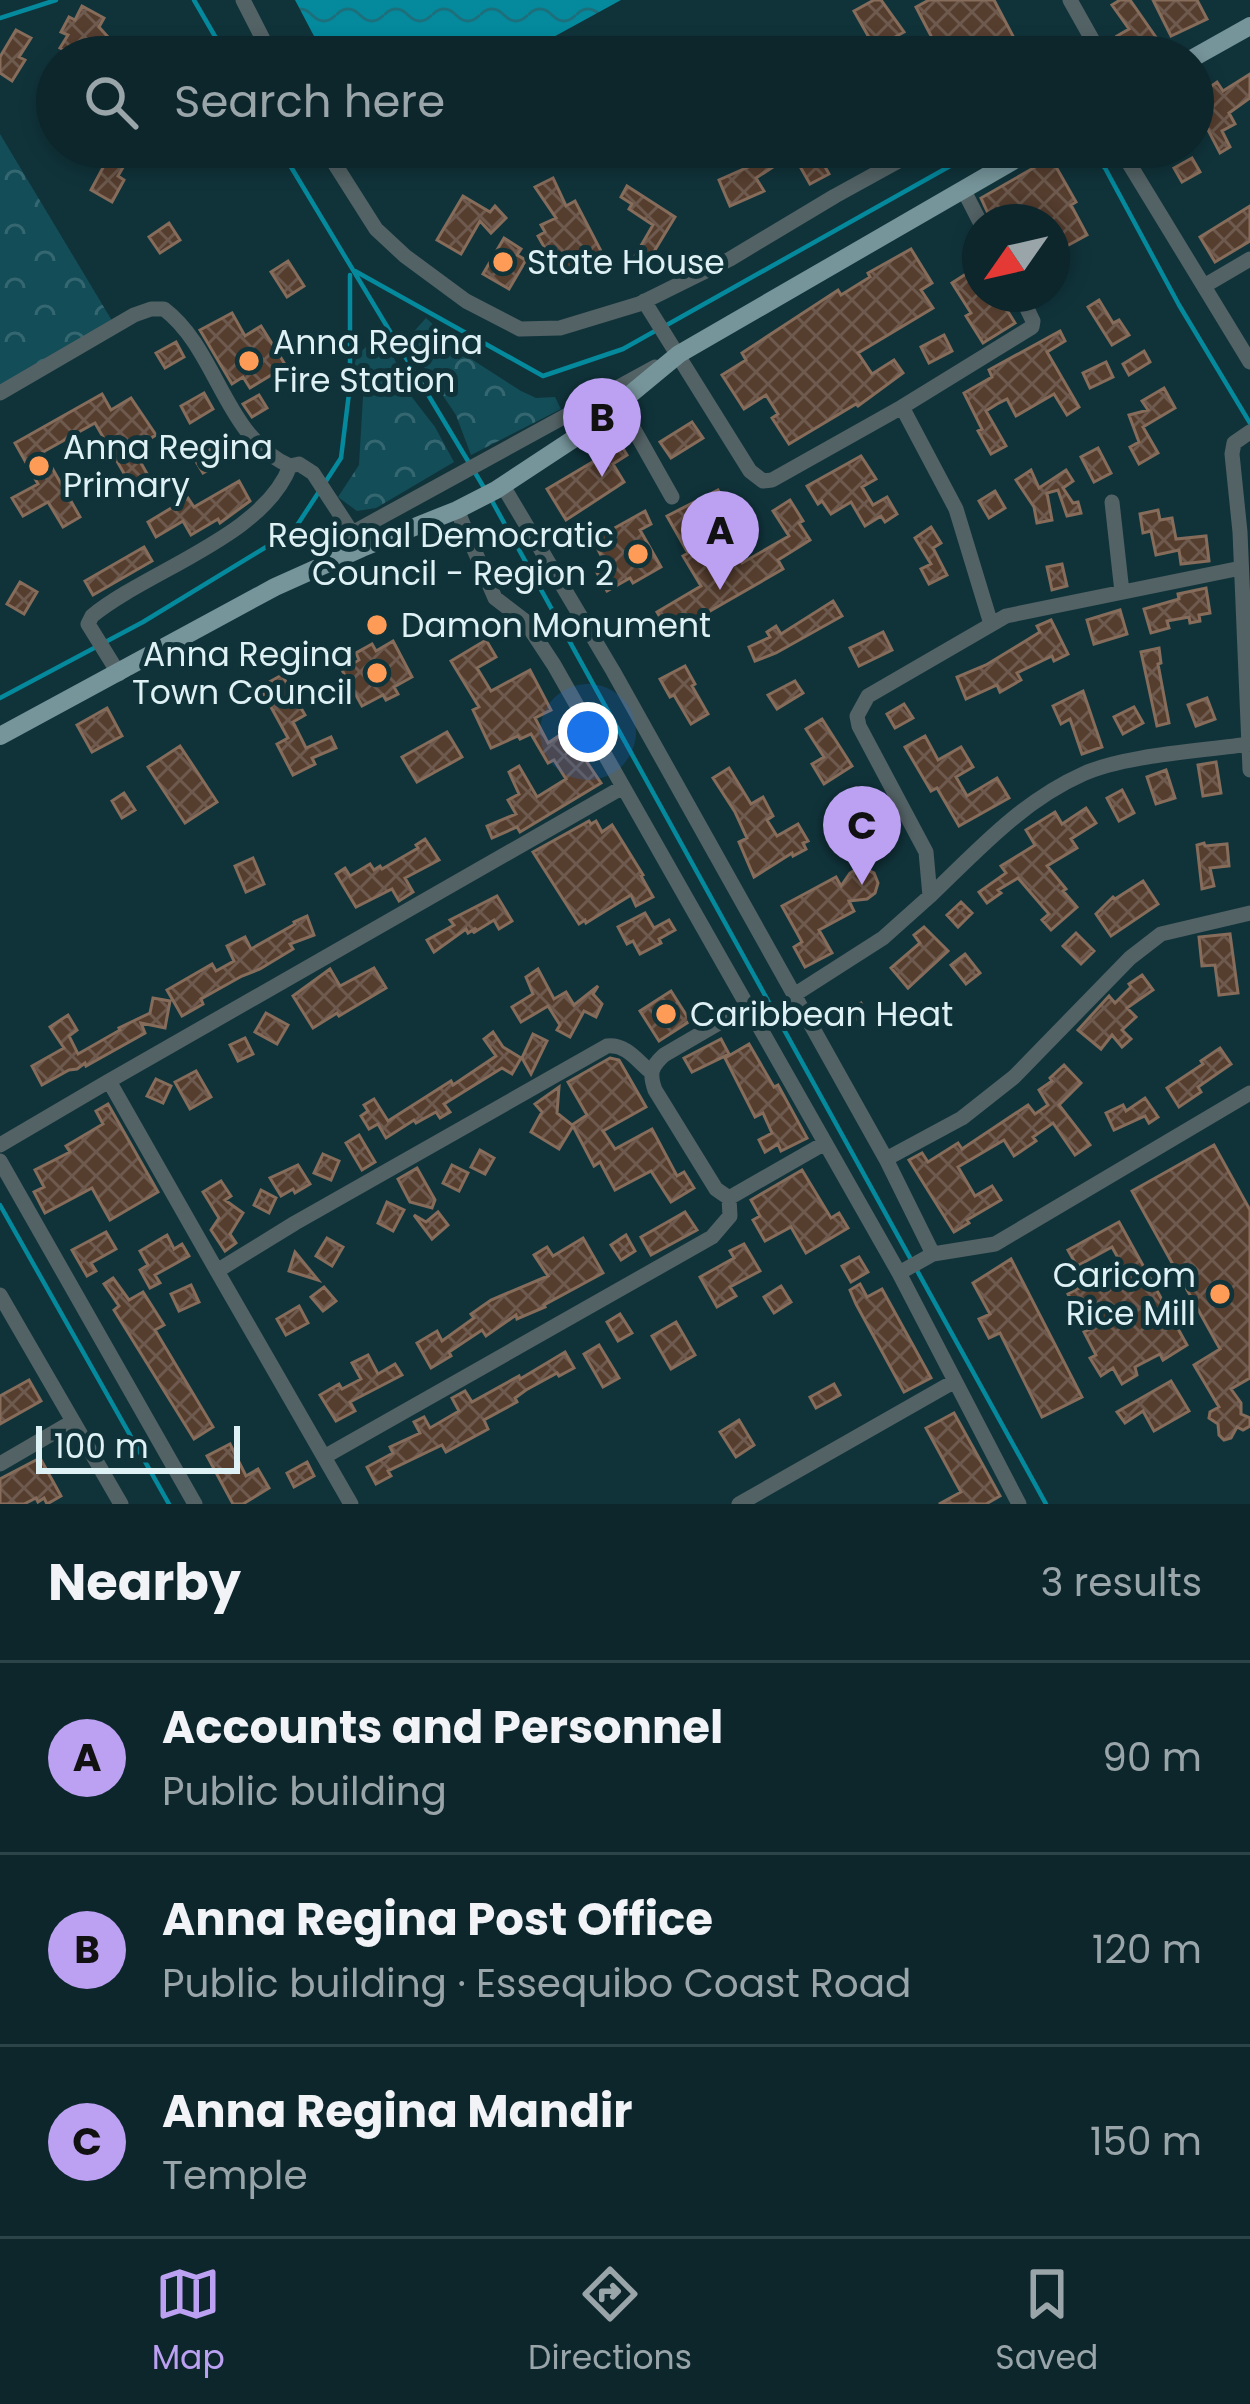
<!DOCTYPE html>
<html lang="en">
<head>
<meta charset="utf-8">
<style>
  :root { --surface:#0c262c; --page:#152e34; --text:#f1f3f6; --muted:#9aa5a9; --line:#2c4348; --accent:#bca0f2 }
  body { margin:0; font-family:Poppins,sans-serif; background:var(--page); color:var(--text) }
  .compass { position:absolute; left:962px; top:204px; width:108px; height:108px; border-radius:50%; background:var(--surface); box-shadow:0 6px 18px #0003; rotate:236deg }
  .scale { position:absolute; left:36px; bottom:30px; width:204px; box-sizing:border-box; padding-left:12px; border:6px solid #def1f5; border-top:0; font-size:33px; line-height:42px; white-space:nowrap; color:#def1f5; -webkit-text-stroke:9px #10333a; paint-order:stroke }
  .you { position:absolute; left:588px; top:732px; width:42px; height:42px; margin:-30px; border:9px solid #fff; border-radius:50%; background:#1a73e8; box-shadow:0 0 0 18px #1a73e833 }
  .badge { display:grid; place-items:center; width:78px; height:78px; border-radius:50%; background:var(--accent); color:#111; font-size:39px; font-weight:700 }
  .pin { position:absolute; translate:-50% -99px; filter:drop-shadow(0 3px 6px #0008) }
  .pin::after { content:''; position:absolute; top:63px; width:42px; height:36px; background:inherit; clip-path:polygon(0 0,100% 0,50% 100%) }
  .list { margin:0; padding:0; list-style:none }
  h2 { display:flex; justify-content:space-between; align-items:center; height:156px; margin:0; padding:0 48px; font-size:51px }
  h2 small { font-size:39px; font-weight:400; color:var(--muted) }
  .list li { display:grid; grid-template-columns:78px 1fr auto; gap:36px; align-items:center; box-sizing:border-box; height:192px; padding:0 48px; border-top:3px solid var(--line) }
  .list b { display:block; font-size:45px; white-space:nowrap }
  .list p { margin:0; font-size:39px; white-space:nowrap; color:var(--muted) }
  .list em { font-size:39px; font-style:normal; color:var(--muted) }
  .icon { flex:none; width:66px; height:66px; fill:none; stroke:currentColor; stroke-width:2; stroke-linecap:round; stroke-linejoin:round }
  .map { position:relative; flex:none; width:1250px; height:1504px; overflow:hidden }
  .search { position:absolute; background:var(--surface); box-shadow:0 6px 18px #0003; left:36px; right:36px; top:36px; height:132px; display:flex; align-items:center; gap:30px; box-sizing:border-box; padding:0 42px; border-radius:66px; color:var(--muted); font-size:45px }
  .sheet { height:732px; background:var(--surface) }
  nav { display:flex; justify-content:space-around; align-items:center; box-sizing:border-box; height:168px; border-top:3px solid var(--line); background:var(--surface); font-size:33px; color:var(--muted) }
  nav a { display:grid; justify-items:center; gap:6px }
  nav .on { color:var(--accent) }
  .map>svg:first-child { display:block }
  .park { fill:url(#park-crowns) }
  .water { fill:url(#water-waves) }
  .lines { fill:none; stroke-linecap:round; stroke-linejoin:round }
  .stream { stroke:#04899d; stroke-width:4.5 }
  .building { fill:url(#building-cross-hatch); stroke:#866c5b; stroke-width:3 }
  .minor { stroke:#536265; stroke-width:15 }
  .major { stroke:#76959b; stroke-width:18 }
  .poi-dot { fill:#fe9c57; stroke:#10333a; stroke-width:4.5 }
  .labels { text-anchor:middle; dominant-baseline:central; stroke-width:10; stroke-linejoin:round; paint-order:stroke }
  .poi-label { font-size:33px; fill:#def1f5; stroke:#10333a; text-anchor:start }
</style>
</head>
<body>
<div class="map">
<svg width="1250" height="1504" viewBox="0 0 1250 1504">
  <defs>
    <pattern id="park-crowns" width="20" height="18" patternUnits="userSpaceOnUse" patternTransform="scale(3)"><rect width="20" height="18" fill="#134d58"/><path d="M2 6a3 3 0 1 1 6 0M12 15a3 3 0 1 1 6 0" fill="none" stroke="#356771"/></pattern>
    <pattern id="water-waves" width="16" height="10" patternUnits="userSpaceOnUse" patternTransform="scale(3)"><rect width="16" height="10" fill="#04899d"/><path d="M0 5q4-4 8 0t8 0" fill="none" stroke="#1d6f7c"/></pattern>
    <pattern id="building-cross-hatch" width="8" height="8" patternUnits="userSpaceOnUse" patternTransform="scale(3)"><rect width="8" height="8" fill="#563e2f"/><path d="M0 0l8 8M0 8l8-8" fill="none" stroke="#6e5a4e"/></pattern>
  </defs>
  <rect width="100%" height="100%" fill="#10333a"/>
  <path class="park" d="M0 134 114 324 0 385Z
    M426 318 468 357 521 391 536 398 555 397 561 409 471 455 456 415 409 345V337Z
    M378 340 389 347 411 396 435 427 454 462 376 508 357 511 338 497 359 465 364 380C344 366 361 347 378 340Z"/>
  <path class="water" d="M295 0H621L517 57H325Z"/>
  <g class="lines">
    <path class="stream" d="M194 0 227 57
      M0 18 56 0
      M279 147 486 491
      M1087 147 1105 168 1179 305 1250 423
      M355 271 543 376 623 349 655 331
      M665 326 984 147
      M492 501 1046 1504
      M0 698 143 622 294 530 341 458 350 385V275
      M0 1205 169 1504"/>
  </g>
  <path class="building" d="M874 0H881L904 32 875 48 854 11Z
    M929 0H994L1024 57H942L916 7Z
    M1120 0H1130L1162 46 1142 57H1130L1117 36 1129 29 1112 5Z
    M1153 0H1197L1207 19 1171 36Z
    M82 6 104 18 99 27 126 57H77L60 48 68 35 61 32 69 17 75 20Z
    M16 30 31 38 19 57 25 60 12 81 0 73V57Z
    M739 38 756 49 751 57H728Z
    M1250 74V98L1229 113 1235 124 1222 131 1230 147 1220 153 1205 124 1193 131V99L1217 82 1223 91Z
    M568 147H605L582 165Z
    M750 147H764L776 165 756 178 764 191 730 206 719 180 748 167 739 154Z
    M789 147H814L829 174 810 184Z
    M113 149 129 157 118 176 124 180 112 202 91 190Z
    M1051 158 1076 202 1071 205 1087 235 1052 254V222H992L981 198Z
    M1192 158 1200 172 1182 182 1174 168Z
    M553 178 566 206 575 201 602 253 564 275 558 264 555 266 538 236 545 232 541 225 556 218 535 187Z
    M627 186 675 217 647 263 635 256 653 225 629 209 632 204 621 197Z
    M463 196 490 212 495 206 506 218 491 233 480 221 461 254 437 240Z
    M1250 206V241L1215 262 1200 237Z
    M169 223 180 240 160 253 149 237Z
    M504 238 521 249 517 255 526 260 509 289 483 274Z
    M911 249 932 283 921 290 933 308 858 353 872 374 894 360 903 373 858 406 856 404 789 444 772 418 778 414 766 395 744 409 722 375 746 360 742 353 838 290 841 295 870 277 868 273Z
    M288 261 304 286 287 297 271 272Z
    M980 265V294H997L1015 323 983 343 966 316 971 313 952 283Z
    M1099 300 1113 323 1119 320 1129 335 1112 345 1088 307Z
    M232 313 245 336 261 326 286 366 250 388 243 377 232 384 200 330Z
    M1060 331 1065 341 1047 352 1079 407 1067 415 1054 394 1016 416 1007 399 997 404 986 411 1006 446 991 454 978 431 982 429 964 393 992 377 989 370Z
    M944 335 952 351 929 363 921 347Z
    M176 342 184 357 165 368 156 353Z
    M1144 351 1150 362 1129 375 1123 364Z
    M1106 362 1113 377 1090 388 1083 373Z
    M1164 388 1175 408 1143 427 1158 453 1139 464 1130 447 1139 442 1129 415 1148 410 1142 401Z
    M204 393 213 409 190 423 181 406Z
    M102 394 111 410 131 398 156 435 133 449 150 479 133 489 95 423 43 452 80 517 63 527 48 502 23 516 12 498 38 484 15 443Z
    M259 395 267 408 252 417 243 404Z
    M692 422 703 438 671 458 660 442Z
    M229 439 237 454 203 473 194 458Z
    M621 445 627 455 613 464 624 482 566 520 547 489Z
    M1098 448 1111 473 1094 482 1081 457Z
    M861 456 876 479 862 487 873 505 887 497 897 514 885 522 881 516 865 526 851 502 831 514 822 501 818 504 807 486Z
    M1031 470 1039 488 1066 470 1073 481 1063 488 1073 503 1078 502 1081 513 1067 516 1058 490 1047 493 1052 520 1037 523 1034 507 1016 480Z
    M239 481 250 501 220 523 218 519 191 535 183 521 156 537 148 522 188 498 194 507Z
    M718 490 731 514 717 521 742 563 789 536 773 511 790 500 803 521 799 523 810 540 778 560 783 569 670 634 657 612 701 586 683 556 688 553 667 516Z
    M995 491 1005 508 989 518 979 501Z
    M1158 510 1160 520 1172 518 1176 539 1206 536 1209 561 1181 564 1179 550 1156 555 1151 531 1143 533 1140 514Z
    M645 511 651 524 640 530 661 567 633 583 630 578 607 591 595 569 605 563 593 540Z
    M931 527 941 543 933 548 947 575 929 584 921 569 931 564 915 538Z
    M144 547 152 561 93 595 85 581Z
    M1062 564 1067 586 1052 590 1047 567Z
    M20 582 37 592 24 614 7 604Z
    M1206 588 1210 613 1199 615 1200 621 1190 623 1189 617 1167 621 1169 628 1151 633 1144 609 1179 599 1178 594Z
    M833 601 842 616 776 653 755 661 749 647 770 637 767 632 776 626 781 634Z
    M1120 610 1127 634 1094 644 1087 620Z
    M1051 620 1068 654 1054 661 1052 656 1017 673 1021 680 1000 692 997 685 966 699 957 677 986 665 1040 632 1037 626Z
    M883 632 892 650 859 666 850 648Z
    M486 640 496 657 477 668 491 691 530 670 551 710 535 718 548 743 566 731 601 783 520 832 517 827 492 838 487 826 516 814 508 800 519 794 509 772 519 766 537 797 566 779 554 760 548 763 531 734 520 739 518 736 491 748 473 710 479 707 451 661Z
    M393 641 412 677 394 687 398 694 386 700 383 695 362 706 342 670 359 660 356 653 372 644 376 651Z
    M1159 648 1161 663 1158 664 1169 723 1157 726 1141 652Z
    M685 666 695 684 692 686 708 714 691 724 674 695 670 697 660 679Z
    M282 675 305 715 293 722 306 748 331 737 336 748 312 758 315 764 293 775 277 744 288 738 260 687Z
    M795 681 803 693 777 709 768 695Z
    M1083 691 1102 747 1082 754 1070 719 1061 724 1053 706Z
    M1207 698 1215 719 1196 726 1188 705Z
    M904 704 913 718 895 728 887 714Z
    M1134 707 1143 723 1123 734 1114 717Z
    M107 708 122 736 92 752 77 725Z
    M822 719 852 766 824 784 812 764 824 757 806 729Z
    M447 732 462 757 417 782 402 757Z
    M925 736 938 760 961 747 973 767 956 777 967 796 997 778 1009 798 959 826 937 788 931 791 905 747Z
    M180 746 217 802 185 823 148 767Z
    M1216 762 1221 793 1203 796 1198 765Z
    M729 768 751 804 763 797 773 816 767 820 777 836 798 824 808 841 803 843 806 849 793 856 792 853 754 877 739 842 747 838 735 812 713 778Z
    M1166 770 1175 798 1156 804 1147 777Z
    M856 788 865 802 847 813 838 799Z
    M1122 790 1134 813 1119 821 1107 798Z
    M124 793 135 810 122 818 112 801Z
    M1086 808 1096 823 1071 839 1077 848 1047 866 1066 889 1063 891 1077 907 1051 930 1042 920 1049 914 1018 878 998 890 1001 893 987 903 979 892 1006 873 1001 866 1035 845 1026 830 1055 812 1062 824Z
    M589 821 591 824 596 821 602 832 612 825 643 875 641 876 653 897 636 906 631 895 586 923 585 920 579 924 533 852Z
    M425 839 439 860 405 878 413 892 399 901 392 889 356 907 336 874 345 868 350 876 370 864 374 870 380 866 382 869 418 848 416 845Z
    M1204 843 1205 846 1227 844 1229 866 1210 868 1214 886 1202 889 1197 845Z
    M253 858 264 884 246 892 235 866Z
    M860 867 874 873 878 883 875 893 867 899 849 901 854 911 819 930 832 953 805 967 794 947 802 942 782 906 836 877 841 886 850 873Z
    M1143 881 1158 904 1111 936 1096 914 1113 897 1115 899Z
    M497 896 512 921 499 929 494 920 473 933 476 928 468 933 466 929 434 952 427 940 454 925 450 920Z
    M961 902 972 913 958 927 947 915Z
    M645 913 654 928 669 920 675 930 659 939 661 943 640 954 633 941 627 944 618 927Z
    M307 916 314 935 290 944 293 949 260 969 242 976 201 999 203 1004 182 1016 167 990 212 964 216 971 234 961 227 946 245 937 251 949 295 924 294 922Z
    M924 927 948 951 908 988 891 968 920 943 914 935Z
    M1076 933 1094 951 1081 964 1063 946Z
    M1230 934 1238 993 1219 995 1215 965 1202 966 1199 937Z
    M965 954 980 973 966 984 951 965Z
    M374 968 386 988 339 1016 337 1013 313 1028 293 996 330 969 340 986Z
    M538 969 554 999 566 992 574 1005 598 986 593 994 602 1004 596 1017 584 1011 570 1037 557 1030 560 1025 548 1006 521 1022 512 1007 533 994 526 977Z
    M1142 975 1153 990 1127 1008 1136 1017 1122 1030 1131 1039 1122 1047 1112 1035 1101 1049 1078 1030 1109 996 1115 1003 1131 987 1129 984Z
    M671 991 690 1021 659 1041 640 1011Z
    M153 998 170 1001 165 1028 141 1023 145 1033 86 1066 85 1063 77 1069 69 1070 42 1085 32 1066 64 1048 50 1027 68 1015 77 1030 69 1036 78 1054 120 1030 119 1028 150 1013Z
    M861 1003 867 1013 848 1024 842 1014Z
    M266 1013 288 1025 277 1044 255 1032Z
    M493 1032 503 1047 521 1058 512 1074 502 1068 444 1104 450 1112 440 1118 436 1112 416 1123 414 1120 386 1138 378 1124 369 1129 361 1116 368 1111 364 1105 374 1099 388 1121 451 1081 453 1085 496 1056 484 1039Z
    M533 1034 547 1041 531 1074 522 1058Z
    M245 1038 253 1054 238 1061 230 1045Z
    M721 1039 729 1054 692 1072 684 1058Z
    M749 1044 774 1087 778 1085 807 1138 781 1151 778 1144 765 1152 759 1140 772 1133 763 1113 755 1117 725 1058Z
    M1220 1048 1231 1064 1198 1087 1201 1092 1179 1107 1167 1088 1203 1064 1201 1061Z
    M610 1058 619 1060 646 1107 603 1131 615 1149 652 1129 677 1176 684 1172 694 1188 671 1202 651 1171 615 1190 600 1162 594 1166 573 1126 559 1149 531 1132 542 1112 535 1104 559 1087 557 1113 572 1125 587 1115 568 1082Z
    M1064 1065 1081 1083 1059 1105 1090 1145 1075 1155 1053 1123 1033 1137 1036 1141 1014 1156 1004 1140 958 1167 975 1196 992 1186 1001 1200 967 1220 969 1223 954 1232 909 1160 922 1153 928 1162 958 1143 962 1149 1028 1105 1035 1114 1048 1105 1039 1090 1052 1081 1050 1078Z
    M196 1071 211 1097 190 1109 175 1082Z
    M156 1079 171 1086 163 1103 147 1096Z
    M1145 1098 1158 1117 1149 1123 1145 1116 1114 1130 1106 1113 1123 1105 1126 1111Z
    M108 1104 158 1192 110 1220 92 1188 45 1213 34 1192 44 1187 35 1170 70 1152 66 1146 103 1124 96 1111Z
    M359 1135 375 1162 362 1170 346 1143Z
    M1214 1145 1250 1210V1378L1231 1389 1241 1403V1414L1250 1418V1426L1243 1430 1237 1427 1231 1438 1224 1440 1219 1435 1218 1424 1209 1418 1210 1412 1219 1407 1194 1365 1220 1349 1132 1191Z
    M480 1150 494 1158 485 1174 471 1167Z
    M323 1154 339 1161 331 1180 314 1173Z
    M298 1165 310 1184 295 1193 293 1189 281 1196 270 1178Z
    M452 1165 468 1173 459 1191 443 1183Z
    M417 1168 435 1200 432 1208 410 1202 398 1179Z
    M802 1170 831 1218 839 1213 848 1228 806 1253 791 1227 765 1241 753 1220 760 1216 751 1200Z
    M221 1181 231 1196 225 1200 243 1213 230 1234 236 1243 225 1251 211 1230 219 1218 203 1192Z
    M261 1190 276 1198 269 1213 254 1205Z
    M387 1202 404 1210 393 1231 378 1223Z
    M438 1212 448 1225 432 1239 414 1215 426 1222Z
    M685 1212 697 1230 651 1255 641 1237Z
    M1119 1222 1187 1345 1163 1360 1160 1354 1135 1367 1137 1375 1122 1384 1113 1368 1101 1376 1090 1358 1096 1355 1084 1332 1088 1330 1068 1294 1122 1265 1112 1247 1077 1266 1068 1250Z
    M106 1232 116 1249 91 1263 96 1271 87 1276 72 1250Z
    M167 1235 174 1249 182 1244 189 1256 155 1275 160 1283 150 1288 140 1270 148 1265 140 1251Z
    M626 1235 635 1251 621 1260 611 1245Z
    M327 1238 343 1247 332 1266 316 1256Z
    M583 1238 603 1273 544 1305 545 1307 517 1319 516 1315 486 1336 482 1330 449 1352 451 1356 431 1368 417 1343 437 1331 442 1341 474 1318 471 1314 491 1300 548 1276 534 1255 547 1247 553 1256Z
    M744 1244 760 1271 730 1287 736 1296 717 1307 700 1277 734 1258 730 1251Z
    M295 1252 318 1280 289 1271Z
    M859 1257 868 1272 851 1282 842 1266Z
    M1011 1259 1082 1397 1042 1417 1000 1333 989 1338 979 1319 990 1314 973 1283Z
    M113 1278 129 1300 143 1292 164 1325 155 1330 213 1427 194 1439 114 1310 119 1306 104 1284Z
    M860 1284 867 1297 882 1289 931 1378 904 1392 856 1304 850 1290Z
    M191 1285 199 1302 179 1311 171 1294Z
    M781 1286 791 1302 774 1313 764 1297Z
    M324 1287 336 1301 323 1311 311 1297Z
    M299 1306 308 1323 286 1335 277 1319Z
    M620 1314 632 1333 618 1341 607 1322Z
    M676 1322 695 1355 671 1369 652 1336Z
    M599 1345 619 1378 603 1387 584 1354Z
    M565 1352 574 1368 559 1376 557 1373 526 1390 515 1398 517 1402 484 1420 488 1429 446 1452 442 1445 388 1471 391 1476 376 1484 367 1467 393 1453 390 1447 420 1433 414 1422 424 1417 430 1428 459 1411 452 1398 465 1391 472 1402 519 1376 520 1379Z
    M368 1355 378 1374 395 1364 402 1375 350 1402 355 1411 336 1421 320 1395 339 1384 342 1389 361 1379 352 1363Z
    M29 1380 41 1401 0 1424V1396Z
    M1171 1381 1189 1411 1154 1431 1143 1411 1125 1423 1117 1412Z
    M834 1384 840 1395 816 1408 810 1397Z
    M954 1413 1000 1496 986 1504H939L961 1492 926 1428Z
    M739 1420 754 1445 736 1457 720 1432Z
    M230 1444 246 1476 258 1469 269 1488 243 1504H233L207 1456Z
    M40 1458 61 1496 47 1504 44 1498 38 1502 36 1498 24 1504H0V1479Z
    M307 1462 314 1476 294 1487 287 1473Z"/>
  <g class="lines">
    <path class="minor" d="M243 0 272 57
      M1070 0 1102 57
      M324 147 376 229 405 256 466 301 520 329 560 328 639 304 730 259 835 196 924 147
      M1119 147 1250 362
      M963 189 980 222
      M1204 286 1250 259
      M644 301 750 471 763 481 772 480 902 407
      M0 393 134 315 151 309H164C218 350 224 437 290 466
      M619 403 672 497
      M1250 432 1234 443 1232 454 1240 532 1250 770
      M503 486 613 671 886 1159 933 1254 995 1244 1250 1093
      M1112 502 1122 592
      M457 510 495 598 525 621 554 665 899 1273 1019 1504
      M352 533 655 367
      M991 624 956 509 902 407 1032 327 1033 321 1020 294
      M119 674 88 624 92 616C148 570 264 536 290 466L299 464 313 473 362 548
      M930 896C977 851 1022 801 1083 774 1124 755 1202 751 1249 744
      M794 995 883 938 930 896 926 852 859 726 857 716 868 696 1006 616 1241 568
      M748 1006 664 1055C651 1067 649 1073 655 1090L716 1189 729 1198 825 1143
      M651 1072C637 1061 627 1044 607 1046L295 1223 217 1271 324 1457 712 1237 730 1216 729 1198
      M0 1145 109 1081
      M886 1159 962 1118 1014 1077 1130 958 1161 934 1250 913
      M0 1161 195 1504
      M217 1271 109 1081 623 787
      M899 1273 933 1254
      M0 1295 121 1504
      M324 1457 351 1504
      M0 1464 72 1422
      M739 1504 955 1381"/>
    <path class="major" d="M1193 58 1250 26
      M0 736 275 587 362 548 457 510 496 490 587 430 679 354 1037 147"/>
  </g>
  <g class="poi-dot">
    <circle cx="503" cy="262" r="12"/>
    <circle cx="249" cy="361" r="12"/>
    <circle cx="39" cy="466" r="12"/>
    <circle cx="638" cy="554" r="12"/>
    <circle cx="377" cy="625" r="12"/>
    <circle cx="377" cy="673" r="12"/>
    <circle cx="666" cy="1014" r="12"/>
    <circle cx="1220" cy="1294" r="12"/>
  </g>
  <g class="labels">
    <g class="poi-label">
      <text x="527" y="262">State House</text>
      <text x="273" y="342">Anna Regina<tspan x="273" dy="38">Fire Station</tspan></text>
      <text x="63" y="447">Anna Regina<tspan x="63" dy="38">Primary</tspan></text>
      <text x="614" y="535" text-anchor="end">Regional Democratic<tspan x="614" dy="38">Council - Region 2</tspan></text>
      <text x="401" y="625">Damon Monument</text>
      <text x="353" y="654" text-anchor="end">Anna Regina<tspan x="353" dy="38">Town Council</tspan></text>
      <text x="690" y="1014">Caribbean Heat</text>
      <text x="1196" y="1275" text-anchor="end">Caricom<tspan x="1196" dy="38">Rice Mill</tspan></text>
    </g>
  </g>
</svg>
<svg class="compass" viewBox="-18 -18 36 36"><path d="M0-13l5 13h-10z" fill="#e53935"/><path d="M0 13l5-13h-10z" fill="#9aa5a9"/></svg>
<div class="scale">100 m</div>
<div class="you"></div>
<div class="pin badge" style="left:720px;top:590px">A</div>
<div class="pin badge" style="left:602px;top:477px">B</div>
<div class="pin badge" style="left:862px;top:885px">C</div>
<div class="search"><svg class="icon" aria-label="search" viewBox="0 0 24 24"><circle cx="10" cy="10" r="6"/><path d="M15 15l6 6"/></svg>Search here</div>
</div>
<section class="sheet">
<h2>Nearby<small>3 results</small></h2>
<ul class="list">
<li><span class="badge">A</span><div><b>Accounts and Personnel</b><p>Public building</p></div><em>90 m</em></li>
<li><span class="badge">B</span><div><b>Anna Regina Post Office</b><p>Public building · Essequibo Coast Road</p></div><em>120 m</em></li>
<li><span class="badge">C</span><div><b>Anna Regina Mandir</b><p>Temple</p></div><em>150 m</em></li>
</ul>
</section>
<nav>
<a class="on"><svg class="icon" aria-label="map" viewBox="0 0 24 24"><path d="M3 6l6-2 6 2 6-2v14l-6 2-6-2-6 2zM9 4v14M15 6v14"/></svg>Map</a>
<a><svg class="icon" aria-label="directions" viewBox="0 0 24 24"><path d="M12 3l9 9-9 9-9-9zM9 14v-3h6M13 9l2 2-2 2"/></svg>Directions</a>
<a><svg class="icon" aria-label="saved" viewBox="0 0 24 24"><path d="M7 4h10v16l-5-4-5 4z"/></svg>Saved</a>
</nav>
</body>
</html>
